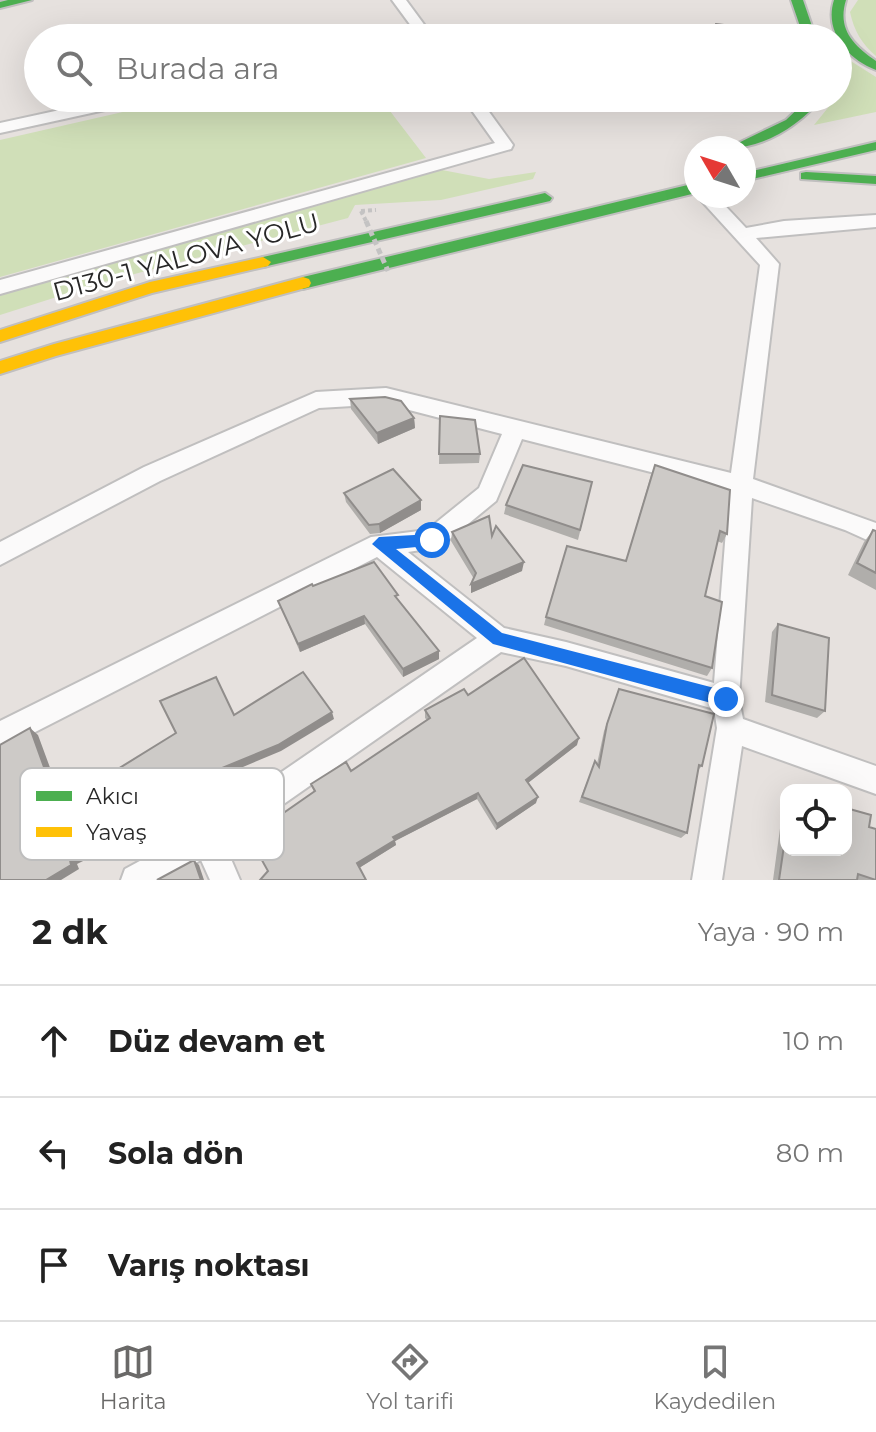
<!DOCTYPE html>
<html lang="tr">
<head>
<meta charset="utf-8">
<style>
  :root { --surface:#fff; --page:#f2f2f2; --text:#222; --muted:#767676; --line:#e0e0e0; --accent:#6a6968 }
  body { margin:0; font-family:Montserrat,sans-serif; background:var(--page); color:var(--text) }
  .controls { position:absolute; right:24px; bottom:24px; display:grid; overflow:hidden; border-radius:16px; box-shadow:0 8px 32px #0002 }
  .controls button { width:72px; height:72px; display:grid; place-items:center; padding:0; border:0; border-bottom:2px solid var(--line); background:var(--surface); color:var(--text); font:40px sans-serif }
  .compass { position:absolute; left:684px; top:136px; width:72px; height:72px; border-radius:50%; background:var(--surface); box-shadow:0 8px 32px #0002; rotate:309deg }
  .stop { position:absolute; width:24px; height:24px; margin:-18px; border:6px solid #1a73e8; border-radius:50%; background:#fff }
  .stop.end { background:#1a73e8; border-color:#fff; box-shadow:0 2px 8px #0008 }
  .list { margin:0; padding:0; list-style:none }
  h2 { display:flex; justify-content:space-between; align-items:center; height:104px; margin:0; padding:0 32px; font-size:34px }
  h2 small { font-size:26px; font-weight:400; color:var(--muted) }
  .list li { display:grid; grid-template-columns:52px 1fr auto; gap:24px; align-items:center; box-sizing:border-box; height:112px; padding:0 32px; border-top:2px solid var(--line) }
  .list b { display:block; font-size:30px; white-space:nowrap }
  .list em { font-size:26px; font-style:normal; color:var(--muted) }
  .icon { flex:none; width:44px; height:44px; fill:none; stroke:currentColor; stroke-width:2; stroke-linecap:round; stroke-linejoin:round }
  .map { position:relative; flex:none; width:876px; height:880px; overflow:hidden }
  .search { position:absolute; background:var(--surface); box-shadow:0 8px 32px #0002; left:24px; right:24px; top:24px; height:88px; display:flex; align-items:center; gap:20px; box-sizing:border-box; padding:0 28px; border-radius:44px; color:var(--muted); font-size:30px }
  .sheet { height:440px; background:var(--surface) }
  nav { display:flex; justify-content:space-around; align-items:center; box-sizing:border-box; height:112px; border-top:2px solid var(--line); background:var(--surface); font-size:22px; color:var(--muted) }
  nav a { display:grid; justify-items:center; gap:4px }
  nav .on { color:var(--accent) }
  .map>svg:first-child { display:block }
  .green { fill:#d0dfb8 }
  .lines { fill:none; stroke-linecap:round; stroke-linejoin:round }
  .street-casing { stroke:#c0bfbf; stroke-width:4 }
  .fast-casing { stroke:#c0bfbf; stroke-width:4 }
  .slow-casing { stroke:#c0bfbf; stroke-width:4 }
  .path { stroke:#c4c3c3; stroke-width:4; stroke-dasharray:4 3; stroke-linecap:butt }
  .street { fill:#fbfafa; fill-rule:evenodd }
  .fast { fill:#4caf50; fill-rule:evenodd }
  .slow { fill:#ffc107; fill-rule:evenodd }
  .path-bridge-far1 { stroke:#c4c3c3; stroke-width:4; stroke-dasharray:4 3; stroke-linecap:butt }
  .path-bridge { stroke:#c4c3c3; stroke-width:5; stroke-dasharray:6 4; stroke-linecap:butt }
  .wall { fill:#b0aeab }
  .shaded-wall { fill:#908d8b }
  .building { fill:#cdcac7; stroke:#908d8b; stroke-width:2 }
  .route { fill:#1a73e8 }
  .labels { text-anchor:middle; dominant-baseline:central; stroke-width:6; stroke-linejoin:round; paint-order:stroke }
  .street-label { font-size:26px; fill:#282828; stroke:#fff }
  .key { fill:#fff; stroke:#bebebe; stroke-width:2 }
  .key-label { font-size:22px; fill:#282828 }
</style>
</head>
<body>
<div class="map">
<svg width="876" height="880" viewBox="0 0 876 880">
  <rect width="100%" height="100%" fill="#e6e1de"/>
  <path class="green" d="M858 0H876V56C862 44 854 31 850 12Z
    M838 53 876 77V112L814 125 831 104 832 98H838Z
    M184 98H380L426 158 0 277V140Z
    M442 170 489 179 536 172 533 179 441 200 355 205 348 218 104 282 0 315V292Z"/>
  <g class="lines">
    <defs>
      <path id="street" d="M392 0H406L434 38H420Z
        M115 98H145L137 103 0 133V123Z
        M463 98H479L513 145 511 149 0 294V280L495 143Z
        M697 196H716L746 228 784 221 876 215V227L756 238 779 264 753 479 876 523V544L845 530 752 498 739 699 743 719 876 766V794L742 746 722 880H692L717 728 714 709 566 666 501 652 225 845 240 880H210L201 860 165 880H121L125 869 197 830 477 638 377 557 0 750V721L371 537 427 530 479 488 502 434 386 404 319 408 160 481 0 565V542L144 467 316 392 386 388 731 473 760 265ZM522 439 729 492 714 683 566 642 504 628 408 552 440 547 496 501Z"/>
      <path id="fast" d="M8 0H32L0 8V2Z
        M791 0H803L816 38H804Z
        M834 0H846C837 29 853 45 876 61V70C847 59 824 31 834 0Z
        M809 98H822C799 126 764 148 728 148L786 120Z
        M876 142V150L744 181V173Z
        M806 172 876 176V184L801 179V173Z
        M696 183V193L303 289 295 283 303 277Z
        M545 193 552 198 550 201 263 267 255 262 263 257Z"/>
      <path id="slow" d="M263 257 271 262 268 266 152 293 0 342V330L150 282Z
        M303 277 309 279 311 283 309 287 56 356 0 374V361L54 344Z"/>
    </defs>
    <use href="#street" class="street-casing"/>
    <use href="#fast" class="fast-casing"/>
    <use href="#slow" class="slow-casing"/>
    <path class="path" d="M361 211 376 210"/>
    <use href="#street" class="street"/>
    <use href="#fast" class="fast"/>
    <use href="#slow" class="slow"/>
    <path class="path-bridge-far1" d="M361 211 367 223"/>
    <path class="path-bridge" d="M366 221 388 271"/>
  </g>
  <path class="wall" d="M350 399 414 418 415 428 378 444 351 409Z
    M440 416 480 454 479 463 439 464Z
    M651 475 727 534 722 543 717 541 705 596 712 668 707 676 544 625 546 617 626 561Z
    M592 482 578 540 504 514 506 505Z
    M344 493 421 500V510L380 533 370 534 346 502Z
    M873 530 876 531V590L848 575 864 542Z
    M452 532 492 536 522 571 471 593V584L474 579 451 541Z
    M313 586 398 600 439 651V659L403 677 365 624 300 652 278 601Z
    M778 624 825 711 817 718 765 702 772 632Z
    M619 689 702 766 698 770 687 833 681 838 579 802 595 761 597 764 604 731Z
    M468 695 577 745 528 783 536 803 496 830 477 799 395 841 396 845 359 868 268 871 314 792 311 784 351 771 427 720 425 718V710Z
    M786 797V850L869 827 876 880H773L784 799Z"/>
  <path class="shaded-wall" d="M414 418 415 428 378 444 377 433Z
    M421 500V510L380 533 379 524Z
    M524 562 522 571 471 593V584Z
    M364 616 365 624 300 652 298 644Z
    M439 651V659L403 677V669Z
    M332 712 334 719 281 751 193 788 199 801 131 826 134 836 77 864 79 869 61 880H46L70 860 124 821 188 782Z
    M30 728 38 735 66 811 58 806Z
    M579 738 577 745 524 786 526 780Z
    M478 793 477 799 395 841 396 845 359 868 357 863 393 837Z
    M538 797 536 803 496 830 497 824Z
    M194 860 199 865 204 880H201Z"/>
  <path class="building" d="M716 24 781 32 780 38H714Z
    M385 397 401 401 414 418 377 433 350 399Z
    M440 416 475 420 480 454H439Z
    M523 465 592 482 580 530 506 505Z
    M655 465 730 490 727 534 720 531 705 596 722 602 712 668 546 617 567 546 626 561Z
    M393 469 421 500 379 524 369 525 344 493Z
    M489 516 492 536 496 526 524 562 471 584 476 573 452 532Z
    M873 530 876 531V573L857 563Z
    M374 562 398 595 395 596 439 651 403 669 364 616 298 644 278 601 312 584 313 586Z
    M778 624 829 638 825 711 772 695Z
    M524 658 579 738 526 780 538 797 497 824 478 793 393 837 395 840 357 863 366 880H260L268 871 249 837 315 791 311 784 346 762 351 771 430 718 425 710 464 689 468 695Z
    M303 672 332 712 278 745 188 782 194 795 124 821 128 831 70 860 71 865 46 880H0V745L30 728 58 806 176 733 160 701 216 677 234 715Z
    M619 689 714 714 702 766 699 765 687 833 582 797 595 761 599 767 607 724Z
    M846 808 871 815 869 827 876 829V880L858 874 857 880H779L786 832V850H846Z
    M194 860 201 880H157Z"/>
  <path class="route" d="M432 534 439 540 437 545 396 549 502 633 726 691 734 699 732 704 726 707 493 644 372 544 379 537Z"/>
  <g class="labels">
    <g class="street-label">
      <text transform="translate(186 257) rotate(-15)">D130-1 YALOVA YOLU</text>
    </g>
  </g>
  <rect x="20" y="768" width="264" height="92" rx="12" class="key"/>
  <rect x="36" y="791" width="36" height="10" fill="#4caf50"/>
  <rect x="36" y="827" width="36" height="10" fill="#ffc107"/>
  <g class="key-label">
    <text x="86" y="804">Akıcı</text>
    <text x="86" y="840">Yavaş</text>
  </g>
</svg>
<div class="controls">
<button><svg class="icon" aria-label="locate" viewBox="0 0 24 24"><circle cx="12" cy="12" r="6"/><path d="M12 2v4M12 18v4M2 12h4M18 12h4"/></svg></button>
</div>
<svg class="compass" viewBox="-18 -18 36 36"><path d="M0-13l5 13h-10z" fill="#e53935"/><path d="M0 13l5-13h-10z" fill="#767676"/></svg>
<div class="stop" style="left:432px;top:540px"></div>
<div class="stop end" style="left:726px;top:699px"></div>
<div class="search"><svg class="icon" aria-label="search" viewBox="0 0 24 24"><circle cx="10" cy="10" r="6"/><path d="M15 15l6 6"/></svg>Burada ara</div>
</div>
<section class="sheet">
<h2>2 dk<small>Yaya · 90 m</small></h2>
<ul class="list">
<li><svg class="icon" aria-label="ahead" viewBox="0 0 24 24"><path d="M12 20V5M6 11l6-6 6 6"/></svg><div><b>Düz devam et</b></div><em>10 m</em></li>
<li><svg class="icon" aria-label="left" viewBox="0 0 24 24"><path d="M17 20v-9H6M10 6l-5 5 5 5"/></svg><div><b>Sola dön</b></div><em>80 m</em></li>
<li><svg class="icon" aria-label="arrive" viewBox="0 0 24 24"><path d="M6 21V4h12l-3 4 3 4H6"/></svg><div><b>Varış noktası</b></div></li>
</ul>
</section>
<nav>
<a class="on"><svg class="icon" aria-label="map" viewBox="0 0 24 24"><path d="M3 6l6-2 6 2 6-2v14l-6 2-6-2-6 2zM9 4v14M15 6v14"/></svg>Harita</a>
<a><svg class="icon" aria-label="directions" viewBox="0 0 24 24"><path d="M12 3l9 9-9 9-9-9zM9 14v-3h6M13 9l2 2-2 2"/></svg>Yol tarifi</a>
<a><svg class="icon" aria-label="saved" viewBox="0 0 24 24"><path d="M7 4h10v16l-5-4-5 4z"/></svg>Kaydedilen</a>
</nav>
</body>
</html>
